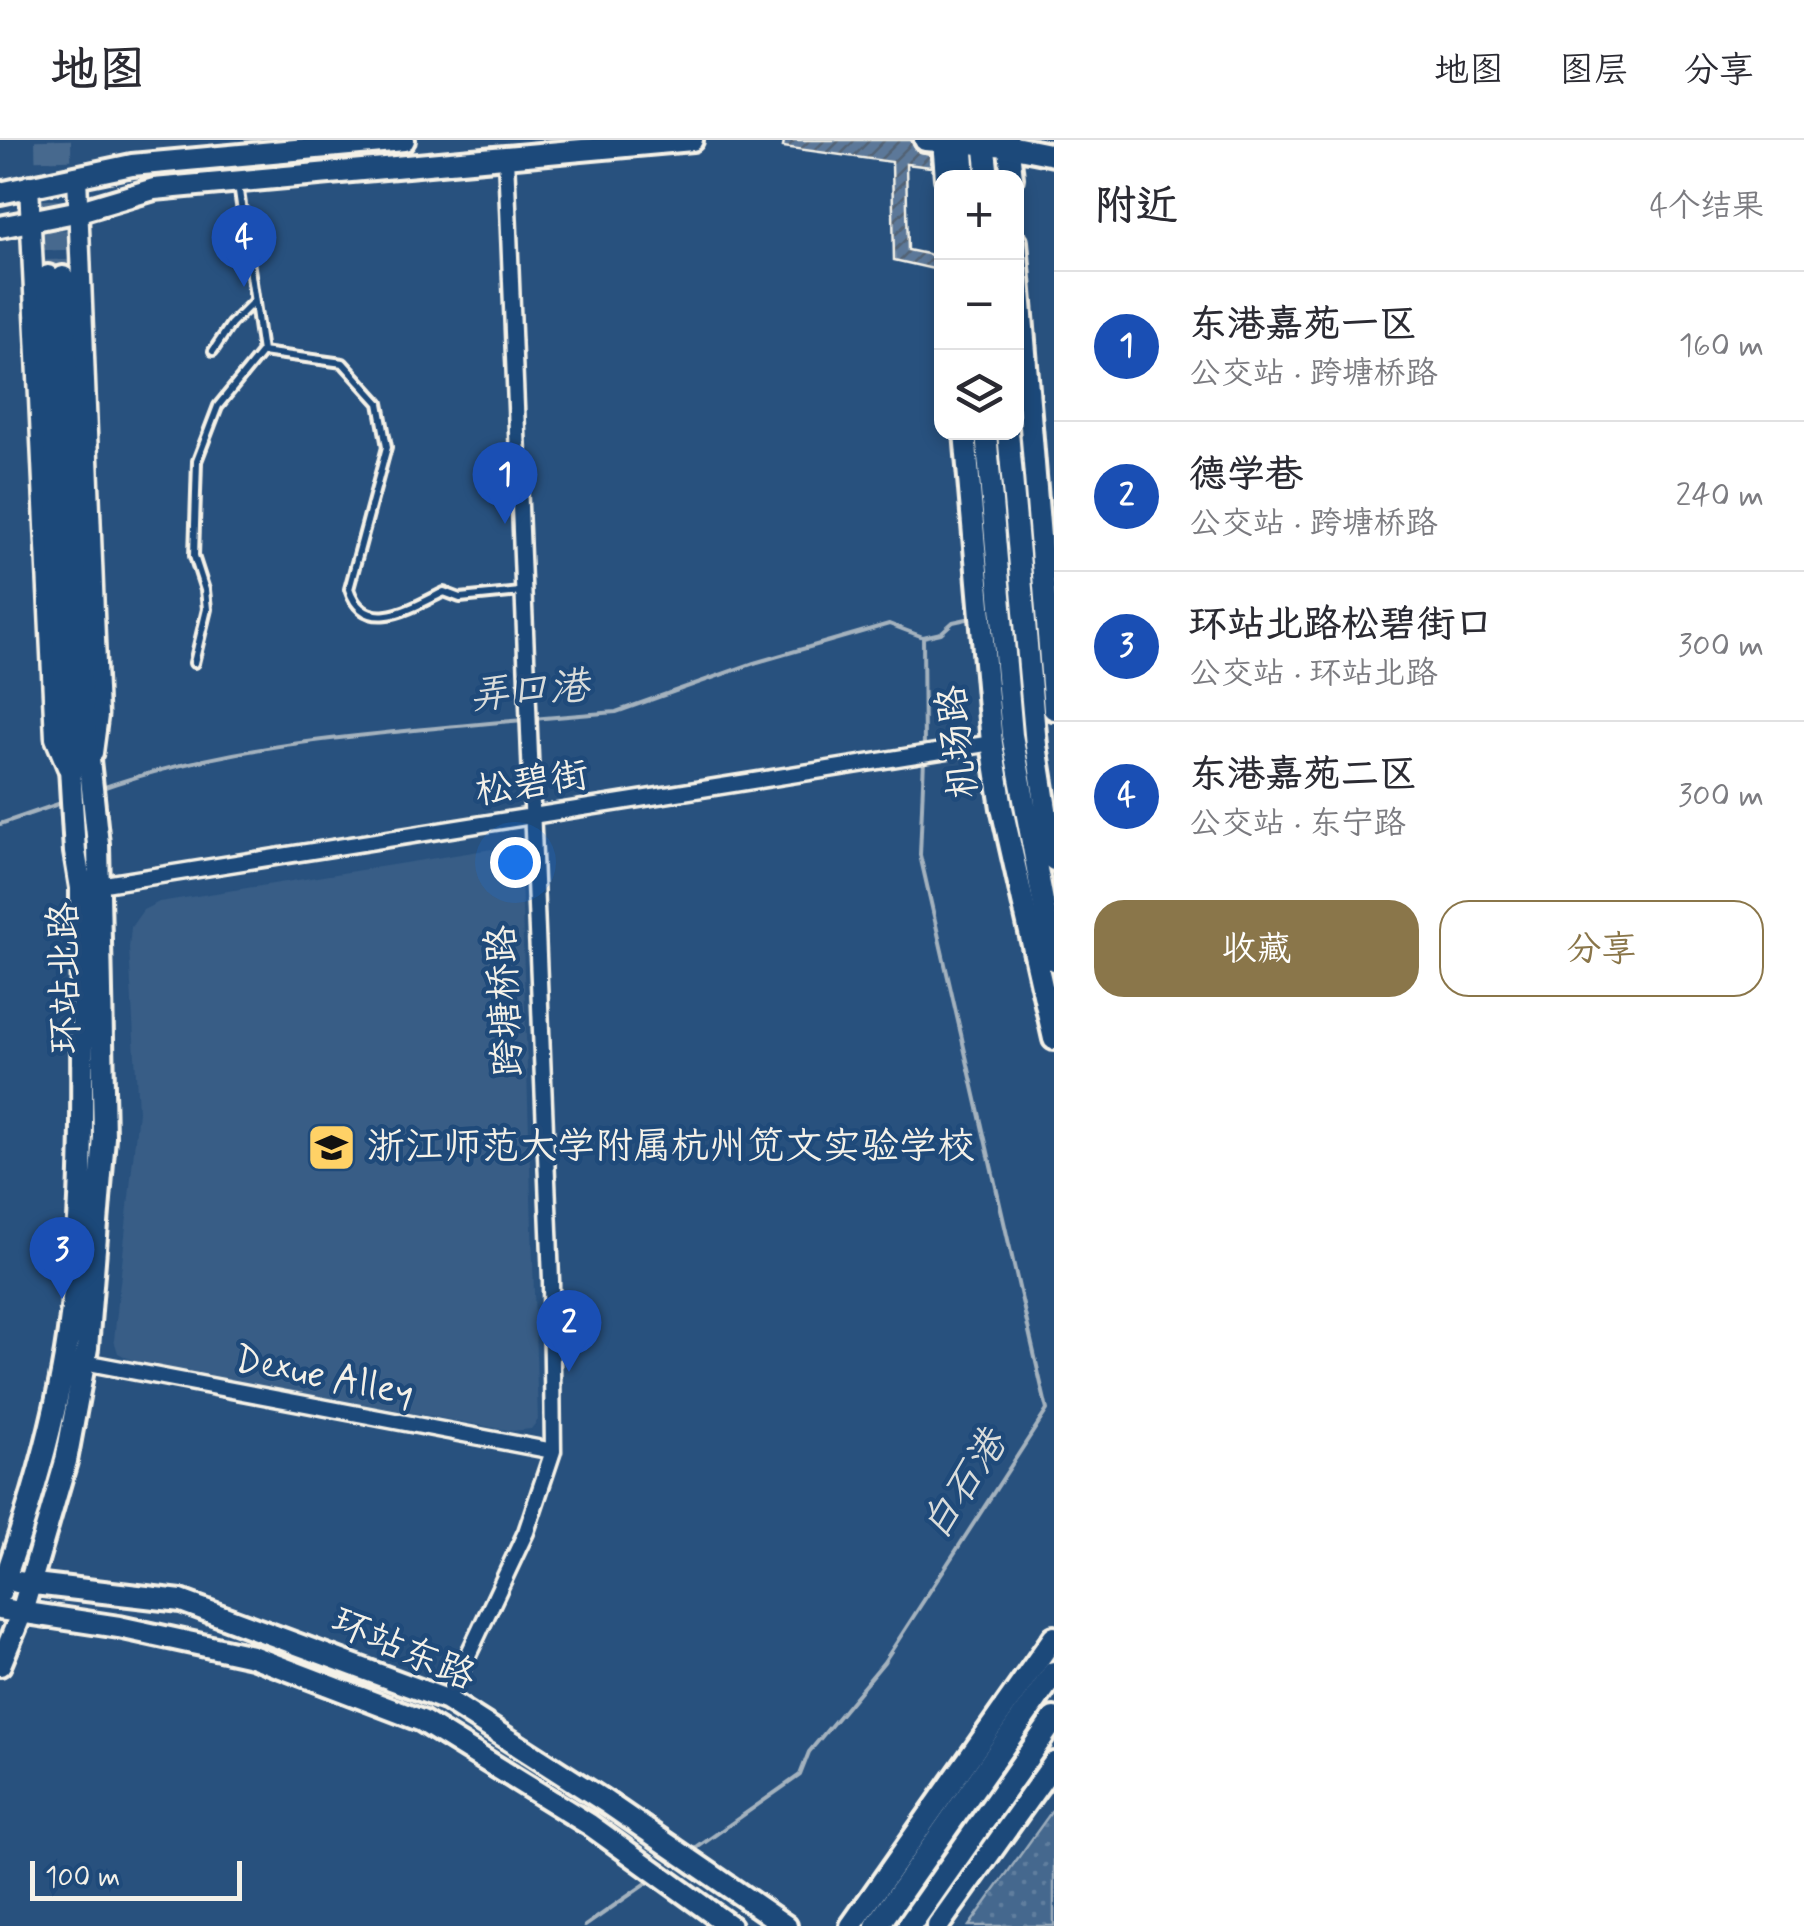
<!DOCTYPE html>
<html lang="zh">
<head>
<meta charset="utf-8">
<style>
  :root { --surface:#fff; --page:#f2f2f3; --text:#2b2b33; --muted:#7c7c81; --line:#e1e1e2; --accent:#8a764a }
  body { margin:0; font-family:Mynerve,"LXGW WenKai TC",sans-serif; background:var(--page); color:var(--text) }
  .controls { position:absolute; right:30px; top:30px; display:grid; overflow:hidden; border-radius:20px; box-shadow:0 5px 15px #0003 }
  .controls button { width:90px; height:90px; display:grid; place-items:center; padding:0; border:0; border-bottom:2px solid var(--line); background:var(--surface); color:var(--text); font:50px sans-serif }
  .scale { position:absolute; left:30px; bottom:25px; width:212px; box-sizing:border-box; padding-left:10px; border:5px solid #f4f1e8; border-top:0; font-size:28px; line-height:35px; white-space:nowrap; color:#f4f1e8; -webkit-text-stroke:8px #1f4a7a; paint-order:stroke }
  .you { position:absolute; left:515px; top:722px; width:35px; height:35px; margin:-25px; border:8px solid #fff; border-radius:50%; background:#1a73e8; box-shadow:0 0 0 15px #1a73e833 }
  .badge { display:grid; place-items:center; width:65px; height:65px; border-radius:50%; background:var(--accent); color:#fff; font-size:32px; font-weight:700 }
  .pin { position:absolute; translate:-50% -82px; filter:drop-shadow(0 2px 5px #0008) }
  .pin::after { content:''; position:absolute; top:52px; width:35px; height:30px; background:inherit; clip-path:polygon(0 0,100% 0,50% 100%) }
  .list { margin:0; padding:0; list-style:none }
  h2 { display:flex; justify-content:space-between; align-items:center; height:130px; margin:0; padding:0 40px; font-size:42px }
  h2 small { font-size:32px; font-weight:400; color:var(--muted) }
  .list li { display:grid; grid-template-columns:65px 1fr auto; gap:30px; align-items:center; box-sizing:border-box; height:150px; padding:0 40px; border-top:2px solid var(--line) }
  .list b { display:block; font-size:38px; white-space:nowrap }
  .list p { margin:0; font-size:32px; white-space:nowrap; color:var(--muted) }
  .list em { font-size:32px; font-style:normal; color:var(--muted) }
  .actions { display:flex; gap:20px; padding:30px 40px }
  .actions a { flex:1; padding:22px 0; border:2px solid var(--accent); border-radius:30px; text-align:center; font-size:35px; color:var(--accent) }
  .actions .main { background:var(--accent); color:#fff }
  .icon { flex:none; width:55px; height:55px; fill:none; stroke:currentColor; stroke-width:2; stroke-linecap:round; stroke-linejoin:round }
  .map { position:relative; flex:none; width:1054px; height:1786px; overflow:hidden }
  header { display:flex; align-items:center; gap:60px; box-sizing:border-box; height:140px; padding:0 50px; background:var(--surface); border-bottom:2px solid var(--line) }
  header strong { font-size:48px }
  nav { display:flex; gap:55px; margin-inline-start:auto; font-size:35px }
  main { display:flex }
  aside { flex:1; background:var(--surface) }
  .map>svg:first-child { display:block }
  .built { fill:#375d86 }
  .green { fill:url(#green-dots); stroke:#9cacbb; stroke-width:2.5 }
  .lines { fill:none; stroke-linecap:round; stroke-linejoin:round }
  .stream { stroke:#a4b2be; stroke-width:4 }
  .building { fill:url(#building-hatch); stroke:#f4f1e8; stroke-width:2.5 }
  .secondary-tunnel { stroke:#47698e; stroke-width:20; stroke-dasharray:20 10; stroke-linecap:butt }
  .service-casing { stroke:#f4f1e8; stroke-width:14 }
  .minor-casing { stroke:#f4f1e8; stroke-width:21 }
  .tertiary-casing { stroke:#f4f1e8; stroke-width:25 }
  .secondary-casing { stroke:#f4f1e8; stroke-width:28 }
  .primary-casing { stroke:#f4f1e8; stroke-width:28 }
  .trunk-casing { stroke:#f4f1e8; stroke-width:30 }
  .service { stroke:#1f4a7a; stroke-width:6 }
  .minor { stroke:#1f4a7a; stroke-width:14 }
  .tertiary { stroke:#1f4a7a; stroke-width:18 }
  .secondary { stroke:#1f4a7a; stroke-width:20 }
  .primary { stroke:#1f4a7a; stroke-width:20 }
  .trunk { stroke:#1f4a7a; stroke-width:22 }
  .labels { text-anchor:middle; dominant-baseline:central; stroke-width:9; stroke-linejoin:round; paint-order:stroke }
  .street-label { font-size:38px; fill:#f4f1e8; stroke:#1f4a7a }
  .poi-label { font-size:38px; fill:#f4f1e8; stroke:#1f4a7a; text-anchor:start }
  .water-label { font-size:40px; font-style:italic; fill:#d9dcda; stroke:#1f4a7a }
</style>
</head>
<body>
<header>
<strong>地图</strong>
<nav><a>地图</a><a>图层</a><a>分享</a></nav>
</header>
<main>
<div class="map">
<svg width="1054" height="1786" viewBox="0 0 1054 1786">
  <defs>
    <pattern id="green-dots" width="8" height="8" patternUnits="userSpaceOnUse" patternTransform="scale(2.5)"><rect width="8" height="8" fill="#45688e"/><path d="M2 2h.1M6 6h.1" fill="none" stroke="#607e9e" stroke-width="1.8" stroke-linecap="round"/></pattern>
    <pattern id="building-hatch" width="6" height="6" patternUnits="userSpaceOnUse" patternTransform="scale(2.5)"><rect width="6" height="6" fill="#5b7899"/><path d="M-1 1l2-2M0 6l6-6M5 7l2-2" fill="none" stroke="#536274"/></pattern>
  </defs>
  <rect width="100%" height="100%" fill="#28517e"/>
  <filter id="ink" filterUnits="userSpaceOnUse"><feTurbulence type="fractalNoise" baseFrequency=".01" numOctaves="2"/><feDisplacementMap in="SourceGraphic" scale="20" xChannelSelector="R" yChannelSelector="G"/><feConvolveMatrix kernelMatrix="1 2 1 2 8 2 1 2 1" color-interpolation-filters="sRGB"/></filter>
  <g filter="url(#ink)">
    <path class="built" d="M492 709 506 712 516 722 521 738 538 1280 531 1289 512 1291 137 1223 118 1213 114 1200 138 971 129 808 131 787 143 770 159 762Z"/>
    <path class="green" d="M1054 1668V1786H969Z"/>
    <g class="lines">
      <path class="stream" d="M923 497 924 610
        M532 579 616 572 754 523 889 484 923 497 941 493 953 482 976 477
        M99 649C234 602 381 593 523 580
        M0 684 67 661
        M691 1712 800 1635 809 1612 884 1522 1047 1270 920 715 924 619
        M585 1786 651 1740"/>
    </g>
    <path class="building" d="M784 0H911L917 11 930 14 931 27 906 24 908 110 942 117V131L894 120 892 22 783 7Z"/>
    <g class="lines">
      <path class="secondary-tunnel" d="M45 0 48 136
        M61 0 63 137"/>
      <defs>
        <path id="service" d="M213 211 231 184 254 161
          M262 212 343 223 379 263 387 307 349 449C365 498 413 467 444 452L460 458 521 452
          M194 523 207 469 205 450 194 416 197 321 218 266 262 212 238 44"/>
        <path id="minor" d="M92 746 992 603
          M84 1222 553 1311
          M447 1560 526 1392 553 1311 551 1140 506 17"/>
        <path id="tertiary" d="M77 36 98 575 93 613
          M29 45 55 598 67 627"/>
        <path id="secondary" d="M925 0 1009 6 1054 15
          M943 0 946 38
          M1008 0 1012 38
          M0 53 132 25 404 0
          M0 87 80 71 154 49 692 0
          M1016 102 1054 569
          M965 292 992 603 1002 668 1054 899
          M17 1442 181 1461 447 1560 606 1662 786 1786
          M0 1453C33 1359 63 1259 73 1159 87 1023 81 885 81 748L75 712 65 543 48 136
          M0 1469 119 1487 252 1516 422 1581 590 1685 730 1786
          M0 1525 22 1472 66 1321 87 1208 104 997 98 704 81 545 63 137"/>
        <path id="primary" d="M962 0 965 38
          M984 0 988 38
          M1016 257H1028
          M986 292 1012 595 1054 820
          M1008 292 1036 605 1054 720
          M851 1786 1054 1497
          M938 1786 1054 1623"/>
        <path id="trunk" d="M877 1786 1054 1533
          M909 1786 1054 1579"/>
      </defs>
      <use href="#service" class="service-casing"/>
      <use href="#minor" class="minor-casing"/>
      <use href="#tertiary" class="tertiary-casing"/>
      <use href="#secondary" class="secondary-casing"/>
      <use href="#primary" class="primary-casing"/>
      <use href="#trunk" class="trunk-casing"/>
      <use href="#service" class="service"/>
      <use href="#minor" class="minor"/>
      <use href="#tertiary" class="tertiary"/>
      <use href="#secondary" class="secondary"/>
      <use href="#primary" class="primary"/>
      <use href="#trunk" class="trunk"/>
    </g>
  </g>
  <defs>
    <symbol id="school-square" viewBox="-11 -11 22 22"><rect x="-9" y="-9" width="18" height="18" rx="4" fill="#ffd166" stroke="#1f4a7a"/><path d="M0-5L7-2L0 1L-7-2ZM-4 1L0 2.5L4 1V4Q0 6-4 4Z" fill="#111"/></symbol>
  </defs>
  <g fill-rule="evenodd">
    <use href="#school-square" x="304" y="980" width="55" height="55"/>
  </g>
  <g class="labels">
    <g class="street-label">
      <text transform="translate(959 602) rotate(-97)">机场路</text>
      <text transform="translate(532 644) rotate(-9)">松碧街</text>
      <text transform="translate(66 838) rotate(-91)">环站北路</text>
      <text transform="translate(506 861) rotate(-93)">跨塘桥路</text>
      <text transform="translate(324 1237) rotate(11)">Dexue Alley</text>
      <text transform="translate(403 1510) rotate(23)">环站东路</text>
    </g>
    <g class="poi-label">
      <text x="367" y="1007">浙江师范大学附属杭州笕文实验学校</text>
    </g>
    <g class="water-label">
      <text transform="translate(529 552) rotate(-5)">弄口港</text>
      <text transform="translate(965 1346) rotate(-57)">白石港</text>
    </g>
  </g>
</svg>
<div class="controls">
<button>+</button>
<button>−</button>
<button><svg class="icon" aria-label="layers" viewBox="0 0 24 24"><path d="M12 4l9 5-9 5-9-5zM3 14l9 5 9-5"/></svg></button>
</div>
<div class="scale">100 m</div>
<div class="you"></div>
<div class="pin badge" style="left:505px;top:384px;background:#1a4fb4">1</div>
<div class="pin badge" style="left:569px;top:1232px;background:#1a4fb4">2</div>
<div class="pin badge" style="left:62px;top:1159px;background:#1a4fb4">3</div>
<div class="pin badge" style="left:244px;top:147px;background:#1a4fb4">4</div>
</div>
<aside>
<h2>附近<small>4个结果</small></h2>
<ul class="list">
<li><span class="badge" style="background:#1a4fb4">1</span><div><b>东港嘉苑一区</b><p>公交站 · 跨塘桥路</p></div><em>160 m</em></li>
<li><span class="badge" style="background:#1a4fb4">2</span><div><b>德学巷</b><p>公交站 · 跨塘桥路</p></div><em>240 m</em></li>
<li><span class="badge" style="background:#1a4fb4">3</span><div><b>环站北路松碧街口</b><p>公交站 · 环站北路</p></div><em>300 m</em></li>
<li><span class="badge" style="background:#1a4fb4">4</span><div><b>东港嘉苑二区</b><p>公交站 · 东宁路</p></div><em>300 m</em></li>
</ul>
<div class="actions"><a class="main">收藏</a><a>分享</a></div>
</aside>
</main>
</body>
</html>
